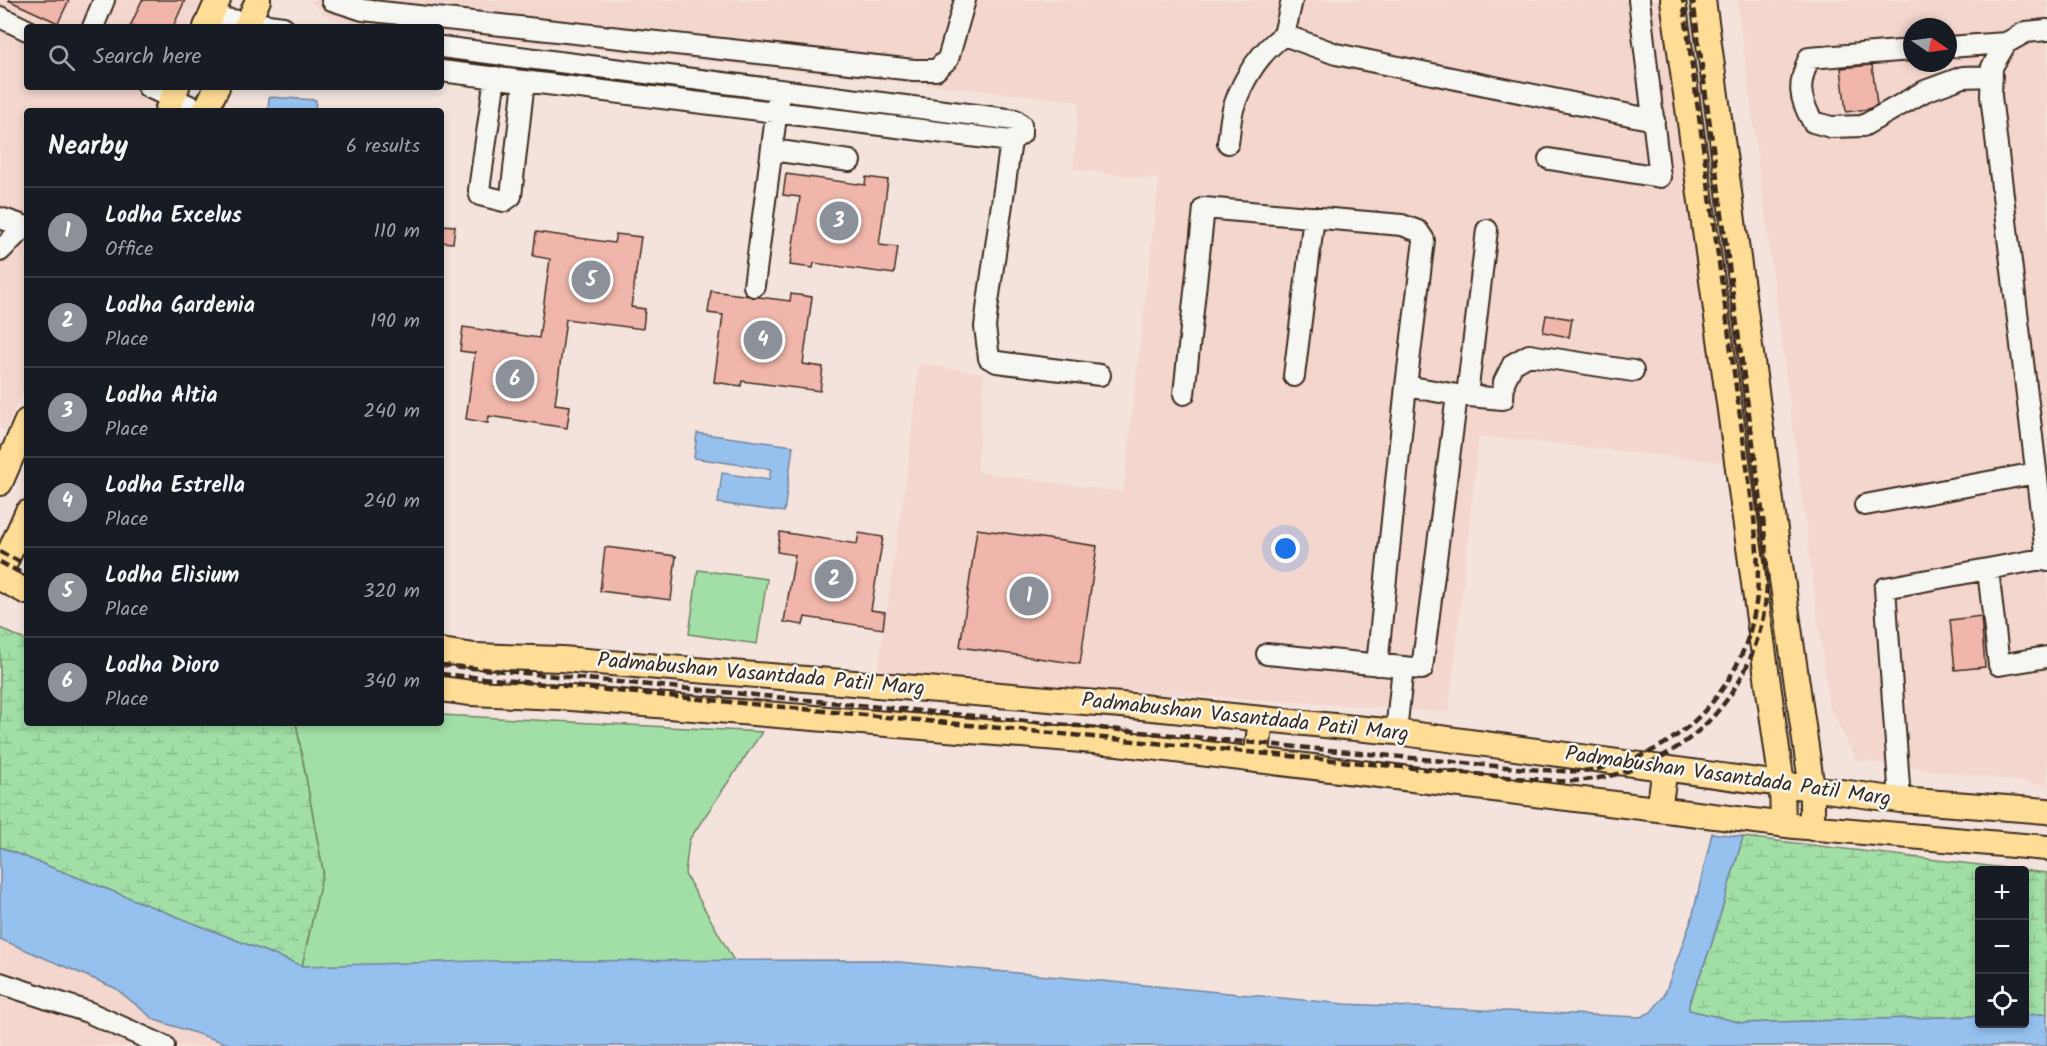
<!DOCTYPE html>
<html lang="en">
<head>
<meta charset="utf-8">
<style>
  :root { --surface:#171b24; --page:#20242c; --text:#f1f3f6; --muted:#9ea1a6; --line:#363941; --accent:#8c9099 }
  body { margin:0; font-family:Kalam,sans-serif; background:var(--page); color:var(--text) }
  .controls { position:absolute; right:18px; bottom:18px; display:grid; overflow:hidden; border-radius:6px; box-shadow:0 3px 9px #0003 }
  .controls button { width:54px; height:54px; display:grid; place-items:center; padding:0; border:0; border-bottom:2px solid var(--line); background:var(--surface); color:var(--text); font:30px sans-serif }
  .compass { position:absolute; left:1903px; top:18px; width:54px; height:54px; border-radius:50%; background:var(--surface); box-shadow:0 3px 9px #0003; rotate:103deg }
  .you { position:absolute; left:1286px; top:549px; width:21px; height:21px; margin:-15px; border:4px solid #fff; border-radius:50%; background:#1a73e8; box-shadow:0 0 0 9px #1a73e833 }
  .badge { display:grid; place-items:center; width:39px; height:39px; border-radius:50%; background:var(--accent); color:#fff; font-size:20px; font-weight:700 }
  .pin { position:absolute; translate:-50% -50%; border:3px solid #fff; box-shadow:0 2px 6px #0006 }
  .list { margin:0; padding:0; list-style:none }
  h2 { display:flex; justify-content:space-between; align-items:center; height:78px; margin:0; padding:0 24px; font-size:26px }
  h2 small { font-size:20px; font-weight:400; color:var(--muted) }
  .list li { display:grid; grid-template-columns:39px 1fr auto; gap:18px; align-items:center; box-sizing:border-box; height:90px; padding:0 24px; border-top:2px solid var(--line) }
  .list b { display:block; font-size:22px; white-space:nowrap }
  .list p { margin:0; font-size:20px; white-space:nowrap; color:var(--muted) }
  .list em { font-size:20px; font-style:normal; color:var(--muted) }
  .icon { flex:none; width:33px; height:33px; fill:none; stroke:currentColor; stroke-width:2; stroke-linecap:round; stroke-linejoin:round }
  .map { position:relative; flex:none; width:2047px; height:1046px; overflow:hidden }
  .search { position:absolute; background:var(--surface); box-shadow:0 3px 9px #0003; left:24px; top:24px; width:420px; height:66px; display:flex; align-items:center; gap:15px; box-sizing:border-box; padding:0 21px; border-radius:6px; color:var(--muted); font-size:22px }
  .panel { position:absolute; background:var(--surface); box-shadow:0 3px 9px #0003; left:24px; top:108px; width:420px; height:618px; border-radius:6px }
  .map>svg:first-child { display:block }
  .built { fill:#f3d6ce; fill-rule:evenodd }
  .green { fill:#a2dfa7; stroke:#6e8462; stroke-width:1.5 }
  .wetland { fill:url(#wetland-marsh); stroke:#6e8462; stroke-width:1.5 }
  .water { fill:#96c1ef; stroke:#72859b; stroke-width:1.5 }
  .building { fill:#f1b6ab; stroke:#3b2a1e; stroke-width:1.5 }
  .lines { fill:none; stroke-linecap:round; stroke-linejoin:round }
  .minor-casing { stroke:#3b2a1e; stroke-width:24 }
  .major-casing { stroke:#3b2a1e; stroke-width:28 }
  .minor { stroke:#f6f6f2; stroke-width:20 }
  .major { stroke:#ffdd96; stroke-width:24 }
  .rail { stroke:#3b2a1e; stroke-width:4.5; stroke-dasharray:9 4.5; stroke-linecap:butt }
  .labels { text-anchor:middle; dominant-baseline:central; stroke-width:5; stroke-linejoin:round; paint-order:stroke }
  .street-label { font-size:21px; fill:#3b2a1e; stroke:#f6f6f2 }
</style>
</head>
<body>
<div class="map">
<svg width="2047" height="1046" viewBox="0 0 2047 1046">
  <defs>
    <pattern id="wetland-marsh" width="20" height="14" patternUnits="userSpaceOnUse" patternTransform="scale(1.5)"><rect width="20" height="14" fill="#a2dfa7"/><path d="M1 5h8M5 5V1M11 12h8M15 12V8" fill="none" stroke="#8cc08f"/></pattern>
  </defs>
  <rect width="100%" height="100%" fill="#f4e3dd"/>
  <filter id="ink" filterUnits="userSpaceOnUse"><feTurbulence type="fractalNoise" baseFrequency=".0167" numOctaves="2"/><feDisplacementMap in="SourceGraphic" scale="12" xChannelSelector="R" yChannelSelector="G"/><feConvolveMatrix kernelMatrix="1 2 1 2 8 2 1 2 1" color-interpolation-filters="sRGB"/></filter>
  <g filter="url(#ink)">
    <path class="built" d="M0 0H201L188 27H27V87H161L150 111H27V382L5 432 0 428Z
      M309 0H1663L1723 462 1479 436 1449 712 877 675 908 466 919 364 984 373 977 472 1123 492 1159 180 1073 169 1079 101 441 33V27H381L358 25 328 17Z
      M1737 0H2047V785L1856 760 1829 705ZM1912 27H1948V63H1912Z
      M0 939 115 988 155 1020 235 1046H0Z"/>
    <path class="green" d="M698 570 767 579 757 644 689 634Z
      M441 715 762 732 689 840 685 874 734 961 302 966 323 871 296 723H441Z"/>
    <path class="wetland" d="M0 628 27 641V723H296L323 871 302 966 0 847Z
      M1743 837 2047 873V1014L2025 1015 2024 870H1980L1979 1016 1742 1023 1689 1010V1004L1711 946Z"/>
    <path class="water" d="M269 97 316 100 315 111H268Z
      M697 433 793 446 784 512 718 503 722 473 769 480 771 469 694 458Z
      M1712 833 1743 837 1711 946 1689 1004V1010L1742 1023 1979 1016 1980 1024H2024L2025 1015 2047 1014V1046H520V1044L235 1046 155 1020 115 988 0 939V847L302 966 479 961 878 960 1345 1004 1640 1017 1651 1012 1664 996 1692 918Z"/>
    <path class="building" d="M8 0H69L58 23Z
      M142 0H185L173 27H130Z
      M1872 65 1877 105 1868 109 1846 112 1841 68Z
      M786 174 865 185 866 177 888 180 879 245 898 247 894 274 814 263 813 268 790 265 800 197 783 195Z
      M441 225 455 226 453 243 441 242Z
      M536 232 614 243 616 234 641 237 631 307 645 309 643 329 566 319 555 404 570 406 567 428 489 416 488 423 466 419 475 353 460 351 463 327 539 338 550 259 533 256Z
      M711 291 790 301 791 294 812 297 803 364 823 367 820 391 742 381 741 386 714 382 723 315 708 313Z
      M1546 315 1572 319 1569 337 1543 332Z
      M977 529 1097 546 1080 664 960 647Z
      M780 532 857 544 859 533 883 537 871 610 885 612 883 629 805 617 803 625 784 622 795 555 777 552Z
      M605 547 676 556 671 600 600 591Z
      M1981 616 1985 667 1955 670 1950 620Z"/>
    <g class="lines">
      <defs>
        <path id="minor" d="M332 0 363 10 914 70H936L948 59 965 0
          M0 17 27 30
          M210 17 283 27
          M93 27 104 0
          M2047 30 2026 32 2006 43 1992 67 1991 96 2047 561
          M1284 35 1336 54 1654 120
          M441 47 1015 120 1021 125V134L1011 141 441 71
          M1948 47 2006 43
          M1912 50 1809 58C1798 84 1798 97 1813 122L1831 127 1863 126 1925 91 1963 77 1992 76
          M495 77 479 190 480 195 504 201 511 196 524 81
          M148 87 201 111
          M1011 141 988 302 985 327 989 358 997 362 1100 375
          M1228 143C1230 131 1230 117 1234 106 1244 77 1260 52 1284 35L1292 0
          M772 150 850 161
          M1549 159 1660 177 1639 0
          M0 218 27 227
          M0 251 24 227
          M754 286 778 101
          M1294 376 1314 217
          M1184 394 1204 208 1402 225 1418 231 1424 240 1406 386
          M1467 395 1487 230
          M1865 505 2036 473
          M1988 570 1999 665 2047 657
          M1267 654 1403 667 1396 732
          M1377 665 1406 386 1457 395
          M1403 667 1422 669 1457 395 1503 399 1504 382 1513 364 1529 355 1633 371
          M1900 800 1885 588 2047 558
          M0 983 88 1012 164 1046"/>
        <path id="major" d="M1673 0 1782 785 1783 824
          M1703 0 1772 509 1812 789V828
          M206 27 218 0
          M246 27 258 0
          M167 111 177 87
          M205 111 217 87
          M0 483 27 421
          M0 574 27 513
          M0 578 27 592
          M441 651 475 656 562 659 1121 705 1396 732 1900 800 2047 811
          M441 689 471 693 559 697 1118 743 1795 826 2047 848
          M1256 760 1261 719
          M1659 809 1665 769"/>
      </defs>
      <use href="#minor" class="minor-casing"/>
      <use href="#major" class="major-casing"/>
      <use href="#minor" class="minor"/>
      <use href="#major" class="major"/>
      <path class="rail" d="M0 552 27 565
        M0 562 27 576
        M441 665 1527 769C1548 770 1570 773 1591 770 1673 759 1739 694 1754 614 1761 583 1757 549 1754 518L1683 0
        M441 674 1527 779C1542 779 1557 782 1572 781 1676 776 1754 701 1766 598 1769 571 1765 544 1763 517L1693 0"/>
    </g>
  </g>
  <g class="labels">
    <g class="street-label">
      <text transform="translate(761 675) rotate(5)">Padmabushan Vasantdada Patil Marg</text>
      <text transform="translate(1245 718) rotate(6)">Padmabushan Vasantdada Patil Marg</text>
      <text transform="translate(1728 777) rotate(8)">Padmabushan Vasantdada Patil Marg</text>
    </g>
  </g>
</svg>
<div class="controls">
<button>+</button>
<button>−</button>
<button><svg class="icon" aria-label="locate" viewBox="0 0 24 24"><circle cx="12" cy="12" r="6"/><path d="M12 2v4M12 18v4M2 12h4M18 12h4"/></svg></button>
</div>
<svg class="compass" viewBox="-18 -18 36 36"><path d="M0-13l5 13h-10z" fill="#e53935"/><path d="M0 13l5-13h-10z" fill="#9ea1a6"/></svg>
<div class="you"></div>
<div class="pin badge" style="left:1029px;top:596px">1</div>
<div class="pin badge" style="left:834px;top:579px">2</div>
<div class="pin badge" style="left:839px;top:221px">3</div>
<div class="pin badge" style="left:763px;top:340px">4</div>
<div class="pin badge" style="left:591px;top:280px">5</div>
<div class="pin badge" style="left:515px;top:379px">6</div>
<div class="search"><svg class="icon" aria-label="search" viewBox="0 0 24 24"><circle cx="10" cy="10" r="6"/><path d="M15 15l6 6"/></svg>Search here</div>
<section class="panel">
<h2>Nearby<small>6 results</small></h2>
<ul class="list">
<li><span class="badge">1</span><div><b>Lodha Excelus</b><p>Office</p></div><em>110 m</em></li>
<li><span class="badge">2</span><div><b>Lodha Gardenia</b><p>Place</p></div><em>190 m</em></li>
<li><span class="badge">3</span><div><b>Lodha Altia</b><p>Place</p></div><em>240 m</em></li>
<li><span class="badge">4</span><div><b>Lodha Estrella</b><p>Place</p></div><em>240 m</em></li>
<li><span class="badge">5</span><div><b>Lodha Elisium</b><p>Place</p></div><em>320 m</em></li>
<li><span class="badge">6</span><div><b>Lodha Dioro</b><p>Place</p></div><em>340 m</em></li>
</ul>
</section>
</div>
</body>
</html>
